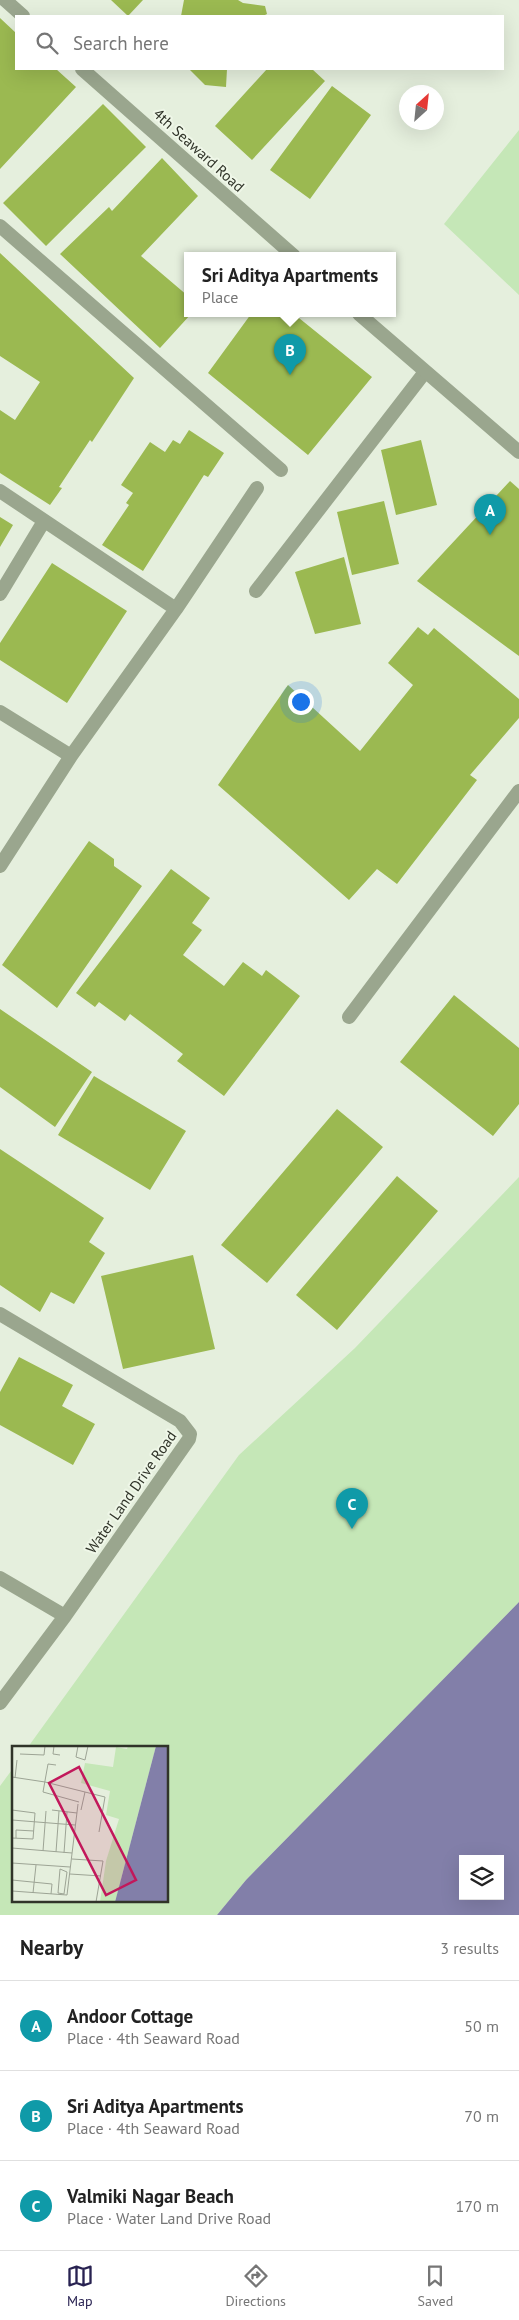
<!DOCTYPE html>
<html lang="en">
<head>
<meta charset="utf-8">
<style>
  :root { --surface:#fff; --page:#f6f6f6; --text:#222; --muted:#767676; --line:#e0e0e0; --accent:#282251 }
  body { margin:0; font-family:"PT Sans",sans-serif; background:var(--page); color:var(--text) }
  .controls { position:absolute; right:15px; bottom:15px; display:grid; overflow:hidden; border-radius:0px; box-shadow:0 5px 20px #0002 }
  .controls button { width:45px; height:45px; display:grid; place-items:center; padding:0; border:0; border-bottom:1px solid var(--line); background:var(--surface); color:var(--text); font:25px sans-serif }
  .compass { position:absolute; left:399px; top:85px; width:45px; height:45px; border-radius:50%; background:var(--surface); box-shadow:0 5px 20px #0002; rotate:27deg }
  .you { position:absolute; left:300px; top:701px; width:18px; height:18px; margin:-12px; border:4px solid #fff; border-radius:50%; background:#1a73e8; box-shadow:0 0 0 8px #1a73e833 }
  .badge { display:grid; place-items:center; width:32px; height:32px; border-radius:50%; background:var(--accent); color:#fff; font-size:16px; font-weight:700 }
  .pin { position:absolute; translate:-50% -41px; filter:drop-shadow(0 1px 2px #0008) }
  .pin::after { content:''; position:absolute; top:26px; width:18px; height:15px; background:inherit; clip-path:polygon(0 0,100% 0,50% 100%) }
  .popup { position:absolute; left:184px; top:252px; width:212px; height:65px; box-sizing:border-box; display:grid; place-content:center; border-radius:0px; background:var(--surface); filter:drop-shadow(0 1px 4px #0005); font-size:16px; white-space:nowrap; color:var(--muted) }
  .popup b { font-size:19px; color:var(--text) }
  .popup::after { content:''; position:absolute; left:50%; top:100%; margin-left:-10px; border:10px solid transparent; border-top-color:var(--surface) }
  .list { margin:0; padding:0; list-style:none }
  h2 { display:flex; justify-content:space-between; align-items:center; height:65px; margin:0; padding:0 20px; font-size:21px }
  h2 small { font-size:16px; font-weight:400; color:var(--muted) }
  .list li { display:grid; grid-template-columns:32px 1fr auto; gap:15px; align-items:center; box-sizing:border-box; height:90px; padding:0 20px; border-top:1px solid var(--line) }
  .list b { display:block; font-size:19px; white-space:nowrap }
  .list p { margin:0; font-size:16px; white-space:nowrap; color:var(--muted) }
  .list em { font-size:16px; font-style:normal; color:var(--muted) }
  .icon { flex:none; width:28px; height:28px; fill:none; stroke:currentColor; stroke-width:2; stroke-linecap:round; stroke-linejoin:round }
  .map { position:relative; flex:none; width:519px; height:1915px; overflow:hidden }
  .search { position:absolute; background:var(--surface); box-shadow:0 5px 20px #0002; left:15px; right:15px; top:15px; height:55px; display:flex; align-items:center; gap:12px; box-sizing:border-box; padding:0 18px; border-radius:0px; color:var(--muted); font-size:19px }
  .sheet { height:335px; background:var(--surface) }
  nav { display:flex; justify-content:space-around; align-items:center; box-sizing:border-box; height:70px; border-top:1px solid var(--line); background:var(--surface); font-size:14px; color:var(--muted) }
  nav a { display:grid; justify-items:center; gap:2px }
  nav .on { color:var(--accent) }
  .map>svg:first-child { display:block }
  .sand { fill:#c5e7b7 }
  .water { fill:#827fa9; fill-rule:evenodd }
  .building { fill:#9bb951 }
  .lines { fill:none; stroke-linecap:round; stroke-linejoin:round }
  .service { stroke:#9aa68e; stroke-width:14 }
  .minor { stroke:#9aa68e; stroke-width:14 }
  .labels { text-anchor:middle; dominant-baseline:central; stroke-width:4; stroke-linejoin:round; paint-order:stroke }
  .street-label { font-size:15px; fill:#303429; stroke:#eff7e8 }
  .inset-road { fill:none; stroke:#9da495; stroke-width:1 }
  .view { fill:#c2185b; fill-opacity:0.15; stroke:#c2185b; stroke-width:2.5 }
  .inset-edge { fill:none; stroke:#303429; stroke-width:2.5 }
</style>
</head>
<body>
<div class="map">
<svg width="519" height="1915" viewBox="0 0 519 1915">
  <rect width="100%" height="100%" fill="#e5efdd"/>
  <path class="sand" d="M519 130V295L444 224Z
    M519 1177V1602L246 1880 217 1915H0V1786L14 1767V1901H168V1748L28 1747 239 1455 355 1348Z"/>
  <path class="water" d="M519 1602V1915H217L246 1880ZM463 1859H500V1896H463Z"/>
  <path class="building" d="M111 0H143L128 16Z
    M184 0H238L243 3 265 6 267 14 263 16H181Z
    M0 18 16 33V69H56L76 87 0 169Z
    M189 69H227L226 87 205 85Z
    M267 69H312L325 81 252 160 215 126Z
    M332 86 371 115 310 199 270 170Z
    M103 104 146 147 46 246 3 203Z
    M162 158 198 196 141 256 188 296V314H191L160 348 60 254 109 207 112 211Z
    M0 253 134 378 92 442 90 440 59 487 62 488 50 505 0 473V410L15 420 40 382 0 356Z
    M251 314H294L372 377 308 455 208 373Z
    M189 430 224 453 208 477 204 475 143 571 102 545 129 505 126 503 133 493 121 485 150 442 165 452 173 440 180 444Z
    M421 440 437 505 396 515 381 450Z
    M510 481 519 489V656L417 581Z
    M384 501 399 564 352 575 337 512Z
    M0 517 13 525 0 547Z
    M344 557 361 624 315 634 295 572Z
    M52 563 127 611 67 703 0 660V643Z
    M418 627 428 635 434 628 519 699V718L470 775 477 780 397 884 377 869 349 900 218 785 288 685 360 751 413 685 388 663Z
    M89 841 114 859V866L142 886 57 1008 2 965Z
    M171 869 210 898 192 923 202 930 183 955 224 986 243 962 262 976 266 970 300 996 224 1096 177 1061 183 1054 130 1014 125 1021 99 1002 95 1007 76 993Z
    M454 995 519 1048V1104L493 1136 400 1062Z
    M0 1009 92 1072 55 1127 0 1087Z
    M94 1076 186 1131 150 1190 58 1135Z
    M337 1109 383 1147 267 1283 221 1245Z
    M0 1149 104 1218 89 1242 105 1253 74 1304 51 1292 40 1312 0 1285Z
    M397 1176 438 1211 337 1330 296 1295Z
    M193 1255 215 1349 123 1369 101 1276Z
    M19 1357 73 1385 62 1406 95 1424 73 1465 0 1425V1392Z"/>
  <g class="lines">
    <path class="service" d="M256 591 425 372"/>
    <path class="minor" d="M5 0 23 16
      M82 69 294 256
      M0 226 281 470
      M359 314 519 452
      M0 491 176 609
      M0 594 44 521
      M0 712 71 756
      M0 866 71 756 176 609 257 488
      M349 1017 519 791
      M0 1314 180 1421 190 1434 189 1439 65 1616 0 1703
      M0 1578 65 1616"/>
  </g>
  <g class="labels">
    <g class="street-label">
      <text transform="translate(199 150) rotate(42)">4th Seaward Road</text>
      <text transform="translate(131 1492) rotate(-55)">Water Land Drive Road</text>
    </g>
  </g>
  <g transform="translate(12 1746)">
    <rect width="156" height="156" fill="#e5efdd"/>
    <path d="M116 0H144L103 156H88L94 115 107 73 94 69 98 45 69 37 73 17 101 21 104 1 115 3Z" fill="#c5e7b7"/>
    <path d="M144 0H156V156H103Z" fill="#827fa9"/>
    <path class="inset-road" d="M42 0 41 8 48 9M66 0 64 11 73 14 76 0M8 8 32 9 33 0M44 19 36 18 31 46 67 56M0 31 33 36 93 51 87 86M3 32 5 14M0 64 23 67 21 93 0 92M40 64 65 67M69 64 73 46M0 74 63 79M4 92V84L22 85M0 102 60 107M31 105 34 65M44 106 47 65M52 107 55 66M60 113 91 115 84 156M0 117 58 121M48 123 55 126 52 148 46 147ZM58 128 89 130M0 134 40 138 39 148M0 145 55 149 66 58M21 147 24 119"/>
    <path class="view" d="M67 21 124 134 94 149 37 37Z"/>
    <rect width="156" height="156" class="inset-edge"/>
  </g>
</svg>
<div class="controls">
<button><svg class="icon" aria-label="layers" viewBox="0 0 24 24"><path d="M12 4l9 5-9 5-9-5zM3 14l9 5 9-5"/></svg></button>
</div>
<svg class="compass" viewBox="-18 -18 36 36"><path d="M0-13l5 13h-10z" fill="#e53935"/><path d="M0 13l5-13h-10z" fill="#767676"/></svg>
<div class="you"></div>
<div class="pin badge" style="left:490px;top:535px;background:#0f9aa8">A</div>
<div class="pin badge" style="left:290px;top:375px;background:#0f9aa8">B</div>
<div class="popup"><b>Sri Aditya Apartments</b>Place</div>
<div class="pin badge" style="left:352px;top:1529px;background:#0f9aa8">C</div>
<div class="search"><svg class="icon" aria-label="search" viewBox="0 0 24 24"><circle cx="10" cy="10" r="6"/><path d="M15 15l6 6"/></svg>Search here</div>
</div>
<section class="sheet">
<h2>Nearby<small>3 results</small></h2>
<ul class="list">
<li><span class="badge" style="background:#0f9aa8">A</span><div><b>Andoor Cottage</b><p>Place · 4th Seaward Road</p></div><em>50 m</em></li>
<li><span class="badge" style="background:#0f9aa8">B</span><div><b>Sri Aditya Apartments</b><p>Place · 4th Seaward Road</p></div><em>70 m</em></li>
<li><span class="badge" style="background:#0f9aa8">C</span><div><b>Valmiki Nagar Beach</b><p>Place · Water Land Drive Road</p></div><em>170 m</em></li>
</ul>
</section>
<nav>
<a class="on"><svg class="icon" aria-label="map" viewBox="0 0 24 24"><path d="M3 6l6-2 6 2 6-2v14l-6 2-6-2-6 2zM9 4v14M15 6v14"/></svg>Map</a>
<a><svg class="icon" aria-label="directions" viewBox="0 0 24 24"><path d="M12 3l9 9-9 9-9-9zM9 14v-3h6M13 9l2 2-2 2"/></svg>Directions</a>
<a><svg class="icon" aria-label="saved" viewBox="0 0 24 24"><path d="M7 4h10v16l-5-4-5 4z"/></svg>Saved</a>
</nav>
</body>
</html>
